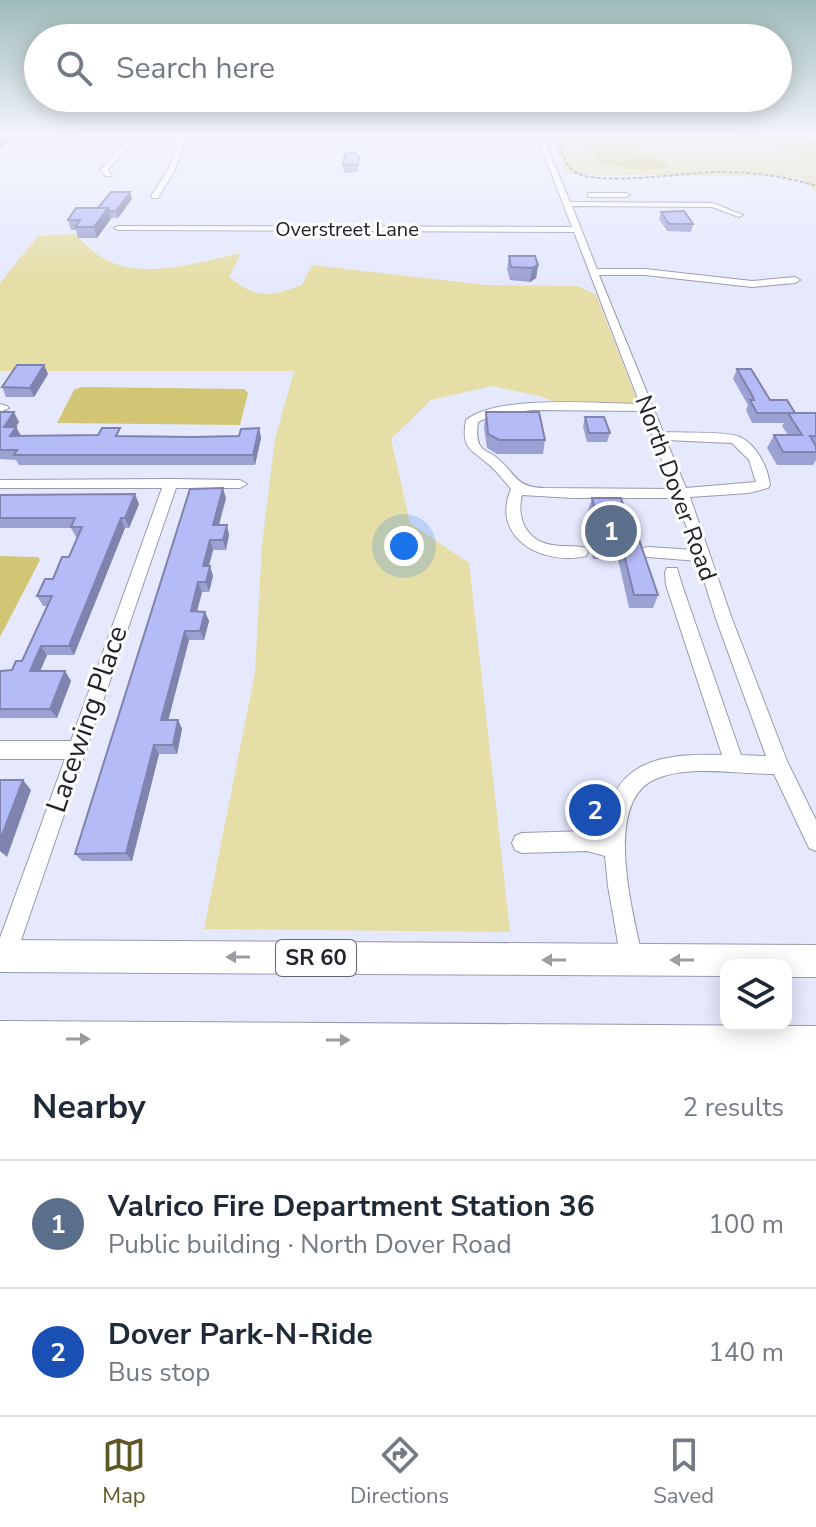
<!DOCTYPE html>
<html lang="en">
<head>
<meta charset="utf-8">
<style>
  :root { --surface:#fff; --page:#f6f6f7; --text:#1f2937; --muted:#747a83; --line:#e0e1e3; --accent:#5e5824 }
  body { margin:0; font-family:"Nunito Sans",sans-serif; background:var(--page); color:var(--text) }
  .controls { position:absolute; right:24px; bottom:24px; display:grid; overflow:hidden; border-radius:16px; box-shadow:0 4px 20px #0003 }
  .controls button { width:72px; height:72px; display:grid; place-items:center; padding:0; border:0; border-bottom:2px solid var(--line); background:var(--surface); color:var(--text); font:40px sans-serif }
  .you { position:absolute; left:404px; top:546px; width:28px; height:28px; margin:-20px; border:6px solid #fff; border-radius:50%; background:#1a73e8; box-shadow:0 0 0 12px #1a73e833 }
  .badge { display:grid; place-items:center; width:52px; height:52px; border-radius:50%; background:var(--accent); color:#fff; font-size:26px; font-weight:700 }
  .pin { position:absolute; translate:-50% -50%; border:4px solid #fff; box-shadow:0 2px 8px #0006 }
  .list { margin:0; padding:0; list-style:none }
  h2 { display:flex; justify-content:space-between; align-items:center; height:104px; margin:0; padding:0 32px; font-size:34px }
  h2 small { font-size:26px; font-weight:400; color:var(--muted) }
  .list li { display:grid; grid-template-columns:52px 1fr auto; gap:24px; align-items:center; box-sizing:border-box; height:128px; padding:0 32px; border-top:2px solid var(--line) }
  .list b { display:block; font-size:30px; white-space:nowrap }
  .list p { margin:0; font-size:26px; white-space:nowrap; color:var(--muted) }
  .list em { font-size:26px; font-style:normal; color:var(--muted) }
  .icon { flex:none; width:44px; height:44px; fill:none; stroke:currentColor; stroke-width:2; stroke-linecap:round; stroke-linejoin:round }
  .map { position:relative; flex:none; width:816px; height:1055px; overflow:hidden }
  .search { position:absolute; background:var(--surface); box-shadow:0 4px 20px #0003; left:24px; right:24px; top:24px; height:88px; display:flex; align-items:center; gap:20px; box-sizing:border-box; padding:0 28px; border-radius:44px; color:var(--muted); font-size:30px }
  .sheet { height:360px; background:var(--surface) }
  nav { display:flex; justify-content:space-around; align-items:center; box-sizing:border-box; height:112px; border-top:2px solid var(--line); background:var(--surface); font-size:22px; color:var(--muted) }
  nav a { display:grid; justify-items:center; gap:4px }
  nav .on { color:var(--accent) }
  .map>svg:first-child { display:block }
  .green { fill:#e5dea6 }
  .water { fill:#d1c673 }
  .lines { fill:none; stroke-linecap:round; stroke-linejoin:round }
  .minor-casing { stroke:#989bad; stroke-width:2 }
  .highway-casing { stroke:#989bad; stroke-width:2 }
  .path { stroke:#7d7f8c; stroke-width:2; stroke-dasharray:4 2; stroke-linecap:butt }
  .minor { fill:#fff; fill-rule:evenodd }
  .highway { fill:#fff; fill-rule:evenodd }
  .wall { fill:#9ca1d4 }
  .shaded-wall { fill:#7f83ad }
  .building { fill:#b5bbf7; stroke:#7f83ad; stroke-width:2 }
  .oneway { fill:#9b9c9f }
  .labels { text-anchor:middle; dominant-baseline:central; stroke-width:6; stroke-linejoin:round; paint-order:stroke }
  .far-street-label { font-size:20px; fill:#21222a; stroke:#fff }
  .shield { fill:#fff; stroke:#64646a; stroke-width:2 }
  .shield-label { font-size:22px; font-weight:bold; fill:#21222a }
  .street-label { font-size:24px; fill:#21222a; stroke:#fff }
  .near-street-label { font-size:28px; fill:#21222a; stroke:#fff }
</style>
</head>
<body>
<div class="map">
<svg width="816" height="1055" viewBox="0 0 816 1055">
  <rect width="100%" height="100%" fill="#e6e9fd"/>
  <path class="green" d="M550 134H816V193L801 177 566 174Z
    M77 234C116 290 186 265 241 253L229 277C259 300 268 297 302 285L312 265 485 285 578 286 596 295 639 405H564L539 396 492 386 431 400 391 439 410 523 469 563 510 932 204 929 255 673 262 544 275 439 294 371H0V283L38 236Z"/>
  <path class="water" d="M601 134H690L629 142 634 152 668 162 669 167 641 171 598 162 590 144 591 139Z
    M717 134H794L816 141V162C784 148 751 143 717 134Z
    M82 387 244 389 248 393 240 425 57 423 74 390Z
    M0 556 38 557 40 560 0 637Z"/>
  <g class="lines">
    <defs>
      <path id="minor" d="M132 134H138L108 170 112 176H106L100 170Z
        M181 134H187L175 170 158 198H152L151 196 168 170Z
        M211 134H217V136L212 137Z
        M536 134H542L570 202 713 203 743 215 739 217 712 207 572 206 597 269H645L752 281 795 277 800 280 795 283 752 287 645 275H599L663 432C680 433 728 431 740 437 757 445 768 468 770 485L768 488 749 493 690 497 732 619 787 761 816 820V851L809 848 774 774C739 774 690 765 658 778 600 799 634 916 643 960L640 968 632 971 624 968 621 960 608 886 605 856 587 851 522 853 515 850 512 843 515 836 522 833 587 831 606 836C607 761 660 753 722 755L666 585 665 572 667 568H677L682 585 741 755 766 756 716 619 698 561 648 557 643 556 641 552 643 548 648 547 695 550 676 498H573L522 495C516 519 527 541 552 545 564 547 575 545 586 548L588 552 586 556C543 566 490 538 511 489 504 481 497 471 488 464 470 448 461 449 466 420 499 394 598 404 640 404L574 232 118 230 114 228 118 226 572 227ZM532 410 643 411 673 489 544 488C514 487 517 474 497 458 493 454 485 452 481 447 476 440 477 430 478 422L491 416ZM666 440 732 443 749 460 756 482 686 488Z
        M591 193H626L630 195 626 197H588V193Z
        M0 404 7 406 9 408 0 412Z
        M171 479 240 480 247 484 240 488H176L16 955 13 963 5 966 0 964V938L65 759H0V741H71L162 488H0V480Z"/>
      <path id="highway" d="M0 940 816 945V977H786V965H726V976L0 972Z
        M0 1021 816 1026V1055H0Z"/>
    </defs>
    <use href="#minor" class="minor-casing"/>
    <use href="#highway" class="highway-casing"/>
    <path class="path" d="M556 134C561 146 563 165 575 172 601 187 685 172 718 172 752 172 784 176 816 186"/>
    <use href="#minor" class="minor"/>
    <use href="#highway" class="highway"/>
  </g>
  <path class="wall" d="M359 157 358 172 344 173 343 165Z
    M130 192 132 199 118 218H111L97 238H78L76 230H71L68 220 98 208Z
    M661 212 693 224 691 232 667 231 659 219Z
    M509 256 538 265 536 278 530 282 510 280 507 269Z
    M737 369 770 400 795 413H816V460L813 465H777L767 448 774 435H788L782 426 784 423H752L746 410 748 405 733 379Z
    M48 374 34 397H6L2 387Z
    M0 412 19 422 16 427 21 436H122L192 437 239 436 259 428 261 438 255 465H19L16 460 0 459Z
    M486 412 545 440 543 454H497L487 448 484 427Z
    M585 417 610 433 607 442H587L583 427Z
    M0 495 139 504 129 528H125L74 655H47L40 671H65L71 681 57 718H0V671L12 670 22 661 47 606H43L37 596 53 579 69 557 78 537H76L71 528H0Z
    M226 498 219 525 229 535 226 550H213L209 566 213 576 209 592H202L197 612H205L209 621 204 640H189L168 720H178L182 729 177 754H159L132 861H82L75 854Z
    M592 498 630 528 658 595 653 608H629L618 559H593L589 541 593 528 588 511Z"/>
  <path class="shaded-wall" d="M8 134H16L0 148V141Z
    M130 192 132 199 118 218 116 211Z
    M108 208 111 219 97 238 94 227Z
    M538 265 536 278 530 282 532 268Z
    M44 365 48 374 34 397 30 388Z
    M14 412 19 422 9 436 4 427Z
    M16 427 21 436H10Z
    M259 428 261 438 255 465 253 455Z
    M223 488 226 498 216 535 213 525Z
    M135 494 139 504 129 528 125 518Z
    M121 518 125 528 74 655 69 646Z
    M227 525 229 535 226 550 223 540Z
    M210 540 213 550 206 576 203 566Z
    M210 566 213 576 209 592 206 582Z
    M198 582 202 592 194 621 191 611Z
    M205 612 209 621 204 640 200 631Z
    M185 631 189 640 166 729 161 720Z
    M41 646 47 655 36 681 30 671Z
    M65 671 71 681 57 718 50 709Z
    M178 720 182 729 177 754 173 745Z
    M154 745 159 754 132 861 126 853Z
    M23 780 31 790 7 857 0 851V840Z"/>
  <path class="building" d="M0 134H8L0 141Z
    M353 152 359 157 358 165H343L345 154Z
    M111 192H130L116 211H109L108 208H98Z
    M76 208H108L94 227H75L80 220H68Z
    M684 211 693 224H669L661 212Z
    M509 256H535L538 265 532 268 511 267Z
    M17 365H44L30 388 2 387Z
    M737 369H751L770 400H787L795 413H757L750 400H754L753 397Z
    M0 412H14L4 427H16L10 436 98 435 102 428H120L116 436 192 437 239 436 241 429 259 428 253 455H14L17 450H0Z
    M486 412H539L545 440H499L488 434Z
    M788 413H816V436H810L816 446V452H783L774 435H802Z
    M585 417H604L610 433H589Z
    M223 488 213 525H227L223 540H210L203 566H210L206 582H198L191 611 205 612 200 631H185L161 720H178L173 745H154L126 853 75 854 190 489Z
    M135 494 125 518H121L69 646H41L30 671H65L50 709H0V671L12 670 16 661H22L52 596H37L45 579H53L62 557H69L82 527H71L75 518H0V495Z
    M592 498H621L630 528H635L658 595H634L622 546H597L593 528H600Z
    M0 780H23L0 840Z"/>
  <defs><path id="oneway-solid" d="M-6-.8H1V-3.2L6.5 0L1 3.2V.8H-6Z" transform="scale(2)"/></defs>
  <g class="oneway">
    <use href="#oneway-solid" transform="translate(238 957) rotate(-180)"/>
    <use href="#oneway-solid" transform="translate(554 960) rotate(-180)"/>
    <use href="#oneway-solid" transform="translate(682 960) rotate(-180)"/>
    <use href="#oneway-solid" transform="translate(78 1039)"/>
    <use href="#oneway-solid" transform="translate(338 1040)"/>
  </g>
  <linearGradient id="sky" x2="0" y2="1"><stop stop-color="#9fbbb9"/><stop offset="0.48" stop-color="#f4f5fe"/><stop offset="1" stop-color="#f4f5fe" stop-opacity="0"/></linearGradient>
  <rect width="816" height="282" fill="url(#sky)"/>
  <g class="labels">
    <g class="far-street-label">
      <text x="347" y="229">Overstreet Lane</text>
    </g>
    <rect class="shield" x="276" y="940" width="80" height="36" rx="6"/>
    <g class="shield-label">
      <text x="316" y="958">SR 60</text>
    </g>
    <g class="street-label">
      <text transform="translate(676 488) rotate(70)">North Dover Road</text>
    </g>
    <g class="near-street-label">
      <text transform="translate(87 719) rotate(-71)">Lacewing Place</text>
    </g>
  </g>
</svg>
<div class="controls">
<button><svg class="icon" aria-label="layers" viewBox="0 0 24 24"><path d="M12 4l9 5-9 5-9-5zM3 14l9 5 9-5"/></svg></button>
</div>
<div class="you"></div>
<div class="pin badge" style="left:611px;top:531px;background:#5c6f8a">1</div>
<div class="pin badge" style="left:595px;top:810px;background:#1a4fb4">2</div>
<div class="search"><svg class="icon" aria-label="search" viewBox="0 0 24 24"><circle cx="10" cy="10" r="6"/><path d="M15 15l6 6"/></svg>Search here</div>
</div>
<section class="sheet">
<h2>Nearby<small>2 results</small></h2>
<ul class="list">
<li><span class="badge" style="background:#5c6f8a">1</span><div><b>Valrico Fire Department Station 36</b><p>Public building · North Dover Road</p></div><em>100 m</em></li>
<li><span class="badge" style="background:#1a4fb4">2</span><div><b>Dover Park-N-Ride</b><p>Bus stop</p></div><em>140 m</em></li>
</ul>
</section>
<nav>
<a class="on"><svg class="icon" aria-label="map" viewBox="0 0 24 24"><path d="M3 6l6-2 6 2 6-2v14l-6 2-6-2-6 2zM9 4v14M15 6v14"/></svg>Map</a>
<a><svg class="icon" aria-label="directions" viewBox="0 0 24 24"><path d="M12 3l9 9-9 9-9-9zM9 14v-3h6M13 9l2 2-2 2"/></svg>Directions</a>
<a><svg class="icon" aria-label="saved" viewBox="0 0 24 24"><path d="M7 4h10v16l-5-4-5 4z"/></svg>Saved</a>
</nav>
</body>
</html>
